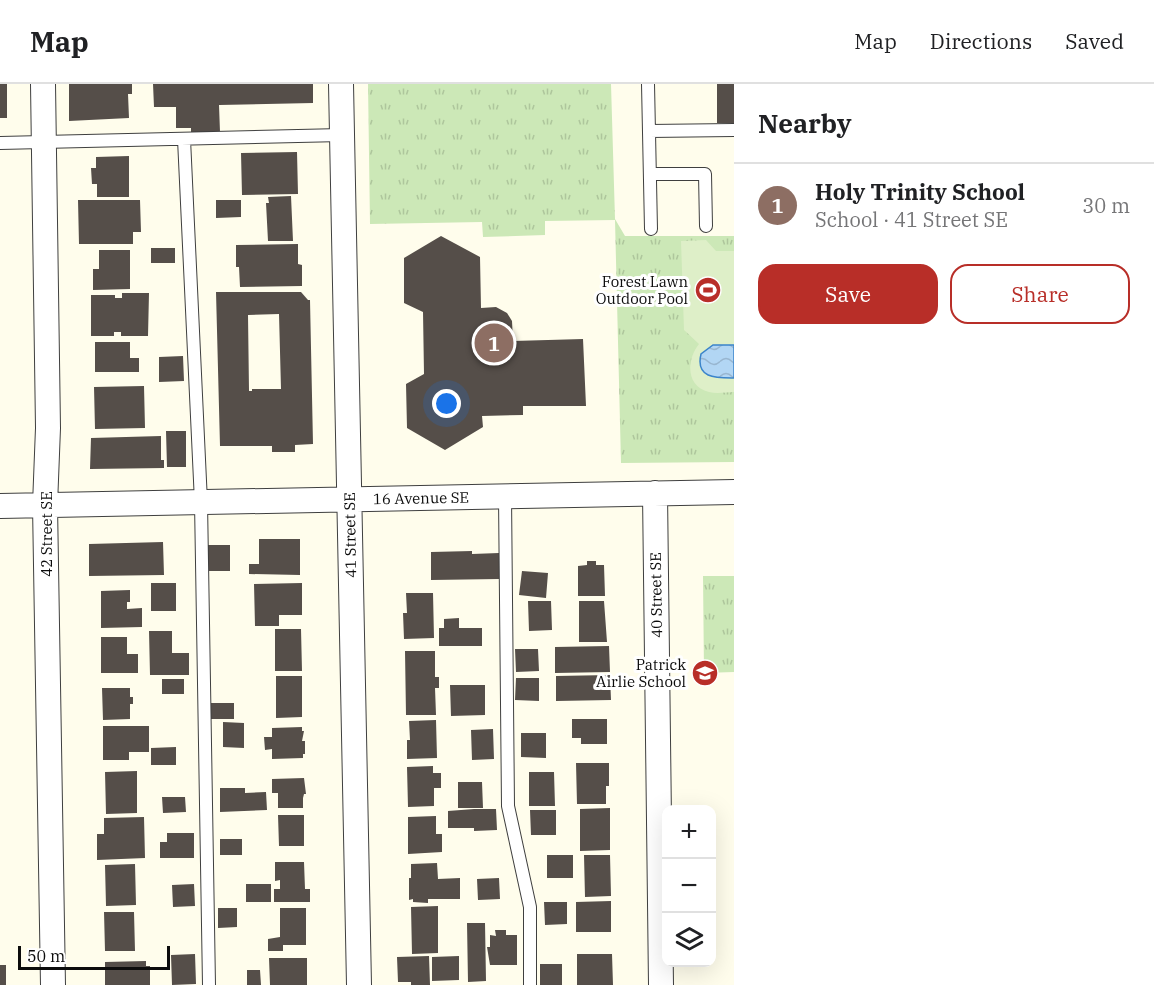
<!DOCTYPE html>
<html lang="en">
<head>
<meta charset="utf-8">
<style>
  :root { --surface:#fff; --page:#f2f2f2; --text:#202124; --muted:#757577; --line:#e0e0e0; --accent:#b82e28 }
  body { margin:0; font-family:"IBM Plex Serif",serif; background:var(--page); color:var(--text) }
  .controls { position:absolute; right:18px; bottom:18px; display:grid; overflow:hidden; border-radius:12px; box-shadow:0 6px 24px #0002 }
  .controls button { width:54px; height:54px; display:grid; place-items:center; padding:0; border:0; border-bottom:2px solid var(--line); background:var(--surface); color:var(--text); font:30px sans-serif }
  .scale { position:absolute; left:18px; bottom:15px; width:152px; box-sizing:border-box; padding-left:6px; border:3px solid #0c0c0c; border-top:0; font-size:16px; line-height:21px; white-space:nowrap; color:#0c0c0c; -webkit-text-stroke:4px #fff; paint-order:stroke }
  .you { position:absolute; left:447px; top:320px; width:21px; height:21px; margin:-15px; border:4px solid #fff; border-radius:50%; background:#1a73e8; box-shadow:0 0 0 9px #1a73e833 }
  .badge { display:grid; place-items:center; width:39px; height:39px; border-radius:50%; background:var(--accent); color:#fff; font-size:20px; font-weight:700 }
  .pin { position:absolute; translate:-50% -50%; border:3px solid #fff; box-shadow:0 2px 6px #0006 }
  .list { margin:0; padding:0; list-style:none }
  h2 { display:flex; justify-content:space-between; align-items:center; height:78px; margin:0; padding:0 24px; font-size:26px }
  h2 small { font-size:20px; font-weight:400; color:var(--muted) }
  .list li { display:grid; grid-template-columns:39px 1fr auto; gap:18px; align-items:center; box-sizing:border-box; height:84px; padding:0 24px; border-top:2px solid var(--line) }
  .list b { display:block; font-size:22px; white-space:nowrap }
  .list p { margin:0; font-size:20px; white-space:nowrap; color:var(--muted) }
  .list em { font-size:20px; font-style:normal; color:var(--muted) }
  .actions { display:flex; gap:12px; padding:18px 24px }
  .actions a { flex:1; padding:14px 0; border:2px solid var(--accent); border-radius:18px; text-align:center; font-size:21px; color:var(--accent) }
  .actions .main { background:var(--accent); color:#fff }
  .icon { flex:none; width:33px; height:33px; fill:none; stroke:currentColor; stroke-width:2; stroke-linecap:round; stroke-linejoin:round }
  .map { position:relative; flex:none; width:734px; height:901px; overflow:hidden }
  header { display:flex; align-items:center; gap:36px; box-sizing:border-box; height:84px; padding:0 30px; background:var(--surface); border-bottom:2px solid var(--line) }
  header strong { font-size:28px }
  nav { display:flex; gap:33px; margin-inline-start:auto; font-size:21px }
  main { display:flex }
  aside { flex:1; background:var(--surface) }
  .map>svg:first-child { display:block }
  .grass { fill:url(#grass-tufts) }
  .pitch { fill:#deefc8 }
  .water { fill:url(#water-waves); stroke:#3b84ca; stroke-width:1.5 }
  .building { fill:#554e49; fill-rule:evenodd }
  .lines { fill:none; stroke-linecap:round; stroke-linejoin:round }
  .lane-casing { stroke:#3f3f3f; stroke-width:14 }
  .street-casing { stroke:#3f3f3f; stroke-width:26 }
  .lane { stroke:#fff; stroke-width:12 }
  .street { stroke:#fff; stroke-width:24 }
  .labels { text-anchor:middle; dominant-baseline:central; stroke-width:6; stroke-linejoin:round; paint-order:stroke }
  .poi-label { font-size:15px; fill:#0c0c0c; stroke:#fff; text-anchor:end }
  .street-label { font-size:15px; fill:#0c0c0c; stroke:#fff }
</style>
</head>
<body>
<header>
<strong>Map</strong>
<nav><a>Map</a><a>Directions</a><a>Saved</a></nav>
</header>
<main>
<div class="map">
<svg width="734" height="901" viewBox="0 0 734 901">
  <defs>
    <pattern id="grass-tufts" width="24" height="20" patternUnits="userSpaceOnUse" patternTransform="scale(1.5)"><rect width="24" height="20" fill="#cce8b7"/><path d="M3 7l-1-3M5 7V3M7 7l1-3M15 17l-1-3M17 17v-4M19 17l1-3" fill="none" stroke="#aec69c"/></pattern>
    <pattern id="water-waves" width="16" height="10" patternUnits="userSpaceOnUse" patternTransform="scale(1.5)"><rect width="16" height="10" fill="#b2d6f4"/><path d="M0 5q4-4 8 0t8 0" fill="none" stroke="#98b6d0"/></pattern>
  </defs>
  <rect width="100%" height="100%" fill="#fffdec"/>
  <path class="grass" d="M368 0H611L615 135 625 152H734V378L621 379 615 136 545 137V151L483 153 482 138 370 140Z
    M703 492H734V588L704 589Z"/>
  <path class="pitch" d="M706 156 716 167H734V308C726 308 717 310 709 308 686 303 686 276 699 260L684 246 681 157Z"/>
  <path class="water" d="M713 261H734V294C717 294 695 295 701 270Z"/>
  <path class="building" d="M0 0H7V34H0Z
    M69 0H132V10H128L129 34 69 37Z
    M153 0H313V19L219 21 220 48H191V44H176V23H154Z
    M717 0H734V39H717Z
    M297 68 298 110 242 111 241 69Z
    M129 72V113H97V100H92L91 84H96V73Z
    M291 112 293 157H268L266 119H269L268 113Z
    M78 116H140L141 148H133V160H79Z
    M216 116H241V133L216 134Z
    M441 152 480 173 481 224 496 223 507 229 512 237 513 257 583 255 586 322H523V331L482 332 483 343 445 366 407 344 406 300 424 290 423 228 404 219V174Z
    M298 160V180L302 181V202L240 203 239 183H236V161Z
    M151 164H175V179H151Z
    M99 166H130V205L93 206V185H99Z
    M216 208H301L308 216H310L313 360 295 361V368H272V362H220ZM279 230 281 305H252V307H249L248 231Z
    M122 209H149L148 252H121V248H114V252H91V211H115V214H122Z
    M95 258H130V274H139V288H95Z
    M183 272 184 297 159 298V273Z
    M144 302 145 344 95 345 94 303Z
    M166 347H186V383H167Z
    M161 352V376H164V384L90 385 91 354Z
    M259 455H300V491L249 490V480H259Z
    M163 458 164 491 89 492V460Z
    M208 461H230V487H208Z
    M472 467V470L499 469V495L431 496V468Z
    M587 477H596V481H604L605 512H578V482L587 481Z
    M522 487 548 489 546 514 519 511Z
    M151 499H176V527H151Z
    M302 499V531H279V542H255L254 500Z
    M130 506V518H127V525L142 524V543L101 544V507Z
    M406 509H433L434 554 404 555 403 529H407Z
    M528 517H551L552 546 529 547Z
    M579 517H604L607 558H579Z
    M459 534V544H482V562H439V544H444V535Z
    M275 545H301L302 587H275Z
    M149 547H172V569H189V591H150Z
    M101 553H127V570H138V589H101Z
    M609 562 610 588 555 589V563Z
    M515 565H538L539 587 516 588Z
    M405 567H435V593H439V604H435L436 631H406Z
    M610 591 611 616 556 617V592Z
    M276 592H302V633L276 634Z
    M516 594H539V617L515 616Z
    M162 595H184V610H162Z
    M450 601H485V631L451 632Z
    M102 604H130V613H133V620H130V635L103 636Z
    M211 619H234V635H211Z
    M572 635H607V660H581V654H572Z
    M436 636 437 674 407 675V656H410L409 637Z
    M223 638 244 639V664L223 663Z
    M103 642H149V668H129V676H103Z
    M302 643V647H304L302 657H305V670H303V674L272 675V665L265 666 264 653H272V644Z
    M493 645 494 675 472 676 471 646Z
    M521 649H546V674L521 673Z
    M176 663V681H151V664Z
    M576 679H609V702H606V720H577Z
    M433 682V689H441V704H434V722L408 723 407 683Z
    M137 687V729L106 730 105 688Z
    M529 688H554L555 722H529Z
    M304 694 306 710H304L303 714V724H278V709H272V695Z
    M458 698H482L483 724H458Z
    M220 704H245V709L266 708 267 726 220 728Z
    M162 713H185L186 728 163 729Z
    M610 724V766L580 767V725Z
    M474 725H496L497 746 474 747V744H448V727Z
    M530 726H556V751H531Z
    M278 731H304V762H279Z
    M436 732V750H442V768L408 770V733Z
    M144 733 145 774 97 776V750H104V734Z
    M167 749H194V774H160V758H167Z
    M220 755H242V771H220Z
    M547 771H573V794H547Z
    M584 771H610L611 812 585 813Z
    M275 778H304L305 805H310V818H274V805H280V796L275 797Z
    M437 779 438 795 460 794V815H428V819L413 818V815L409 816V794H411V780Z
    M135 780 136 821 106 822 105 781Z
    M499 794 500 815 478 816 477 795Z
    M194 800 195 822 173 823 172 801Z
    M246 800H271V818H246Z
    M611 817V848H576V818Z
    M544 818H567V840L545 841Z
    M438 822V869L412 870 411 823Z
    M218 824H237V843L218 844Z
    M280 824H306V861H283V867H268V855L280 853Z
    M104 828H134L135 867H105Z
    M467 839H485L486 897 468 898Z
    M495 846H506V851H517V881H490L487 863H490V851L496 852Z
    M195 870 196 900 172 901 171 871Z
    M577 870H612L613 901H577Z
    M429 872 430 901H411V898H398L397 873Z
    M459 872V896L432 897V873Z
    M269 874H307V901H270Z
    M146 877V882H150V901H105V878Z
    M540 880H562V901H540Z
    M0 881H6V901H0Z
    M247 886H260L261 901H247Z"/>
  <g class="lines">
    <defs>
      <path id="lane" d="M648 0 651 145
        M649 47 734 46
        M184 55 201 418 209 901
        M0 59 342 51
        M650 90H705L706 142
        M505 412 508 722 530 823V901"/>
      <path id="street" d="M43 0 48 344 45 421 53 901
        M341 0 359 901
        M655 409 661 901
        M0 422 734 408"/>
    </defs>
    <use href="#lane" class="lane-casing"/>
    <use href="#street" class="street-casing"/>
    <use href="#lane" class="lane"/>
    <use href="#street" class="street"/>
  </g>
  <defs>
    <symbol id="stadium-disc" viewBox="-11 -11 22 22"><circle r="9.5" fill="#b82e28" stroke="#fff"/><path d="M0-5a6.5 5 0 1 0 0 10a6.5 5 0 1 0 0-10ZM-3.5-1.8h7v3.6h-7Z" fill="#fff"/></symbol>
    <symbol id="school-disc" viewBox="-11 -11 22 22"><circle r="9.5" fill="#b82e28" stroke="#fff"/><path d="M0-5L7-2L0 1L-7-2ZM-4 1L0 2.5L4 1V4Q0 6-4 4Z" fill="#fff"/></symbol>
  </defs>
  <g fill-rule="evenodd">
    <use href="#stadium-disc" x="693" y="191" width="30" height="30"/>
    <use href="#school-disc" x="690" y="574" width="30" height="30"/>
  </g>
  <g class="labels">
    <g class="poi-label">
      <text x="688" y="197">Forest Lawn<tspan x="688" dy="17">Outdoor Pool</tspan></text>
      <text x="686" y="580">Patrick<tspan x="686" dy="17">Airlie School</tspan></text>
    </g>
    <g class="street-label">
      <text transform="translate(421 414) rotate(-1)">16 Avenue SE</text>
      <text transform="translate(46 450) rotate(-90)">42 Street SE</text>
      <text transform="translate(350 451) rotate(-91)">41 Street SE</text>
      <text transform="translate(656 511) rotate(-91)">40 Street SE</text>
    </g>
  </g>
</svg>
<div class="controls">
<button>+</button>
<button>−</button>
<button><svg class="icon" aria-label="layers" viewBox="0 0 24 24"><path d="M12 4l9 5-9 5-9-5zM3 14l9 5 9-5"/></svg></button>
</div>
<div class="scale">50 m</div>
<div class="you"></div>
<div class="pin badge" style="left:494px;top:259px;background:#8d6e63">1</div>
</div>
<aside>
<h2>Nearby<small></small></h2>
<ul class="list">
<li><span class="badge" style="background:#8d6e63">1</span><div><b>Holy Trinity School</b><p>School · 41 Street SE</p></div><em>30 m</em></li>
</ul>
<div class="actions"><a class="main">Save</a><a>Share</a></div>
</aside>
</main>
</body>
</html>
